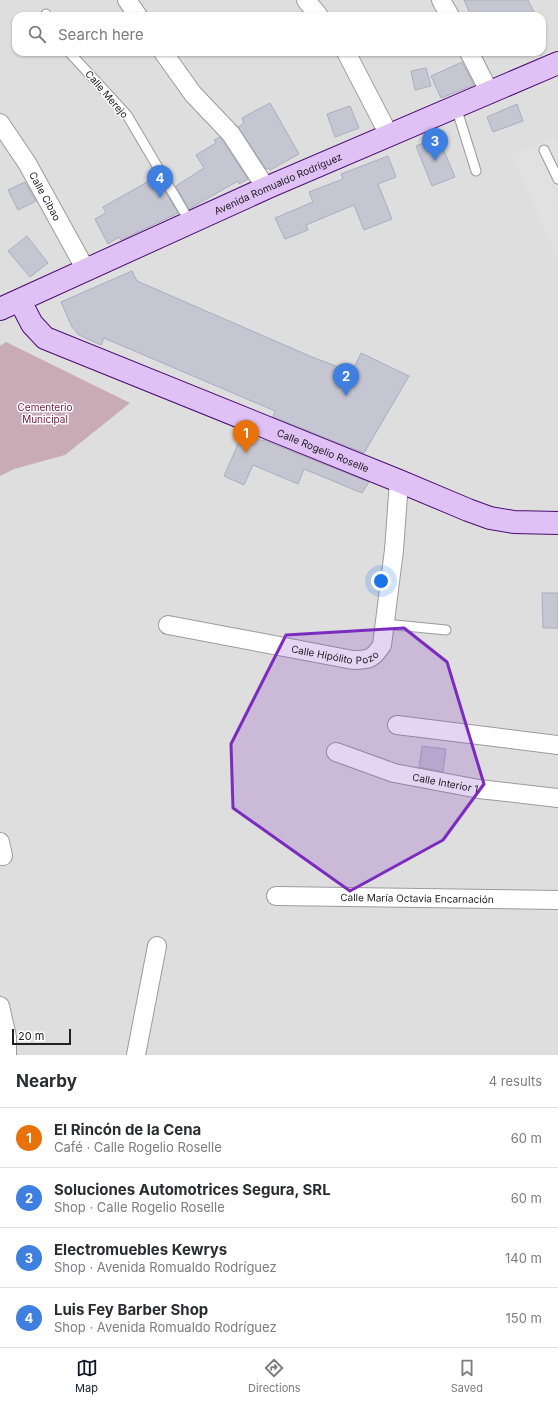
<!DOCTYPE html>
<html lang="en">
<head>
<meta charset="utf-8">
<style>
  :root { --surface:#fff; --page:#f2f2f3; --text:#2b2b33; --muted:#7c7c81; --line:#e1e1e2; --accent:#111827 }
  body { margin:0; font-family:Inter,sans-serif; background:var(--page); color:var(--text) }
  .scale { position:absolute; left:12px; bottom:10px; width:59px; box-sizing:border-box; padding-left:4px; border:2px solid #212121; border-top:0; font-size:11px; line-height:14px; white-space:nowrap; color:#212121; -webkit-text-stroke:3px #fff; paint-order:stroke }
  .you { position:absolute; left:381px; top:581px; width:14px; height:14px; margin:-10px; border:3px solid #fff; border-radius:50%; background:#1a73e8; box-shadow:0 0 0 6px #1a73e833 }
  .badge { display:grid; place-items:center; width:26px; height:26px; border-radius:50%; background:var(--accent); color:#fff; font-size:13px; font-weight:700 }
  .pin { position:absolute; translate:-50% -33px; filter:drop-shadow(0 1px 2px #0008) }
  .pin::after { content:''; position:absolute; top:21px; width:14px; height:12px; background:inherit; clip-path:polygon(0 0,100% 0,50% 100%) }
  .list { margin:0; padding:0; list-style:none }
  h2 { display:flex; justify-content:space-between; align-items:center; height:52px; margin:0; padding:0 16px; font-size:17px }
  h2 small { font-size:13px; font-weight:400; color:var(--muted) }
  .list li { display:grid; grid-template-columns:26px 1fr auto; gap:12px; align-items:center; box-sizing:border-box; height:60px; padding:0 16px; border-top:1px solid var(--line) }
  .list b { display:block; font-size:15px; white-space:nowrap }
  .list p { margin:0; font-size:13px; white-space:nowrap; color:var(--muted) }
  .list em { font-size:13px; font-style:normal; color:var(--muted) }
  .icon { flex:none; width:22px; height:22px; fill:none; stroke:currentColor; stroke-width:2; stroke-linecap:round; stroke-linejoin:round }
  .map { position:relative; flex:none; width:558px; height:1055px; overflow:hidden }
  .search { position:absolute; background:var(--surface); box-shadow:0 1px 3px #0004; left:12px; right:12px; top:12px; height:44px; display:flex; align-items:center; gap:10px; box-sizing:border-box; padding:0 14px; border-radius:12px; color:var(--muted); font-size:15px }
  .sheet { height:292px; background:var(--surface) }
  nav { display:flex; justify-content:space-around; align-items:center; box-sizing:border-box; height:56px; border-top:1px solid var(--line); background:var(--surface); font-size:11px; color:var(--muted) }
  nav a { display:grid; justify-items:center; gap:2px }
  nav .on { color:var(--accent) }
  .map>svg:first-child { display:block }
  .residential { fill:#dededf; fill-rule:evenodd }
  .cemetery { fill:#c8abb4 }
  .parking { fill:#e1e1e1 }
  .building { fill:#c6c6d3; stroke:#abacc1 }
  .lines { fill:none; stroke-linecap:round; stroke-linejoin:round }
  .lane-casing { stroke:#9b9b9b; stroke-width:11 }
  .street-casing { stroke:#9b9b9b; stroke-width:20 }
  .secondary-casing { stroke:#4c0c73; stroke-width:24 }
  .lane { stroke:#fff; stroke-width:9 }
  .street { stroke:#fff; stroke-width:18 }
  .secondary { stroke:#dfc1f6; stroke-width:22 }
  .marked { fill:#7b2cbf; fill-opacity:0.2; stroke:#7b2cbf; stroke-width:3; stroke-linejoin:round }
  .labels { text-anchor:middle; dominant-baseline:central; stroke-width:3; stroke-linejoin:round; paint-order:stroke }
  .street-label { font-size:10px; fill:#212121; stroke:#fff }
  .park-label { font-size:10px; fill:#7b133d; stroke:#fff }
</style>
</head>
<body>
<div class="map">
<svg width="558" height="1055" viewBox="0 0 558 1055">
  <rect width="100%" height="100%" fill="#eae8f1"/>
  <path class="residential" d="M0 0H558V1055H0ZM16 16H542V52H16Z"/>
  <path class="cemetery" d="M6 342 130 403 65 455 14 469 0 476V346Z"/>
  <path class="parking" d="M555 137 558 144 557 258 511 155Z"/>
  <path class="building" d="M464 0H528L536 16H471Z
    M462 62 474 85 441 98 431 76Z
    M426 68 431 86 415 90 411 71Z
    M270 103 299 154 270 170 269 168 266 169 238 127 244 123 242 118Z
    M517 104 523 121 493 132 487 117Z
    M350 106 359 128 335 137 327 114Z
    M220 137 248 179 239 184 238 181 189 209 176 186 204 168 196 155 216 143 214 140Z
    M438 137 455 177 432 186 416 146Z
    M388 156 396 177 378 184 392 219 364 230 354 205 306 225 308 230 285 239 275 218 313 202 309 192 343 179 341 174Z
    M156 177 178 213 121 240 119 237 108 244 95 219 106 213 103 207Z
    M25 182 36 201 18 210 8 190Z
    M27 236 48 263 30 277 8 251Z
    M132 271 137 281 312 357 352 372 361 353 409 376 364 453 273 417 275 411 104 338 101 345 79 335 72 327 61 302Z
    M243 433 263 441V440L369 482 362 493 304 469 298 484 253 465 244 485 224 476Z
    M542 593H558V628H543Z
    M422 746 446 749 443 772 419 767Z"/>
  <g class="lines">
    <defs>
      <path id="lane" d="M46 14 47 16
        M69 52 127 115 190 222
        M456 107 476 171
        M544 150 558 179
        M385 624 446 630"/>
      <g id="street">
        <path d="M127 0 138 16"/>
        <path d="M306 0 319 16"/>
        <path d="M441 0 450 16"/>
        <path d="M163 52 193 94 231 134 266 188"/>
        <path d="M346 52 389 135"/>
        <path d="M469 52 490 93"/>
        <path id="s1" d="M0 123 27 163 86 270"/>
        <path id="s2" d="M168 625 353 660C369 660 373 659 382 645L394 550 399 481"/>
        <path d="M397 725 558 745"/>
        <path id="s3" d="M336 752 394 773 479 789 558 798"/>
        <path d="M0 842 3 856"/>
        <path id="s4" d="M276 896 558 900"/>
        <path d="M0 1006 7 1037V1055"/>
        <path d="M136 1055 157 946"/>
      </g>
      <g id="secondary">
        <path id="s5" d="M20 301 32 324 45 338 399 481 468 510 490 518 514 522 558 523"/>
        <path id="s6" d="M0 309 266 188 558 63"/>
      </g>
    </defs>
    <use href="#lane" class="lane-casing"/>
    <use href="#street" class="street-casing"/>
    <use href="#secondary" class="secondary-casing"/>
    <use href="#lane" class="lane"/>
    <use href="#street" class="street"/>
    <use href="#secondary" class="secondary"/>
  </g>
  <path class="marked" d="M404 628 447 662 484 784 443 840 350 891 233 808 231 744 286 635Z"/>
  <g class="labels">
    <g class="street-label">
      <text transform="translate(107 94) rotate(49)">Calle Merejo</text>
      <text stroke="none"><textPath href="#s6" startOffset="305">Avenida Romualdo Rodríguez</textPath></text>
      <text stroke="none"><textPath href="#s1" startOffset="86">Calle Cibao</textPath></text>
      <text stroke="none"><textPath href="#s5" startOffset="345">Calle Rogelio Roselle</textPath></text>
      <text stroke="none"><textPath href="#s2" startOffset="170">Calle Hipólito Pozo</textPath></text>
      <text stroke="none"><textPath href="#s3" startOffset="114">Calle Interior 1</textPath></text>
      <text stroke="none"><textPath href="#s4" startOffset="141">Calle María Octavia Encarnación</textPath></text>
    </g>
    <g class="park-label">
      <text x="45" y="407">Cementerio<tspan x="45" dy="12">Municipal</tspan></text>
    </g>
  </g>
</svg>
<div class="scale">20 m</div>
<div class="you"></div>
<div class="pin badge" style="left:246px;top:453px;background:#e8710a">1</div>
<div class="pin badge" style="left:346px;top:396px;background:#3f7fe0">2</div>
<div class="pin badge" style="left:435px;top:161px;background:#3f7fe0">3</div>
<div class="pin badge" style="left:160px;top:198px;background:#3f7fe0">4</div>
<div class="search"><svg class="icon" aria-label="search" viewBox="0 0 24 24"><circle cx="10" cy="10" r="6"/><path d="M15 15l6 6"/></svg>Search here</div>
</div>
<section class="sheet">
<h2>Nearby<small>4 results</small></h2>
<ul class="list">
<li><span class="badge" style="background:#e8710a">1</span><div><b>El Rincón de la Cena</b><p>Café · Calle Rogelio Roselle</p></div><em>60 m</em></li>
<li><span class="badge" style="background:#3f7fe0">2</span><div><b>Soluciones Automotrices Segura, SRL</b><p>Shop · Calle Rogelio Roselle</p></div><em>60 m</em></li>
<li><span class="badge" style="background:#3f7fe0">3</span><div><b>Electromuebles Kewrys</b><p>Shop · Avenida Romualdo Rodríguez</p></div><em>140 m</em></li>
<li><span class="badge" style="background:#3f7fe0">4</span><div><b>Luis Fey Barber Shop</b><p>Shop · Avenida Romualdo Rodríguez</p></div><em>150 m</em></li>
</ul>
</section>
<nav>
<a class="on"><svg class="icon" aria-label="map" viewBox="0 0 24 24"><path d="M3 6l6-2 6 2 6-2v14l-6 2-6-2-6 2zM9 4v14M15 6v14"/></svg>Map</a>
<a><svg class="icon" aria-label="directions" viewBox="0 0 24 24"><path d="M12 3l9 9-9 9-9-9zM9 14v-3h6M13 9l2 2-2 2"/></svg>Directions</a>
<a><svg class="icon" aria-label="saved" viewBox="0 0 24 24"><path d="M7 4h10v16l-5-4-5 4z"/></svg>Saved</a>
</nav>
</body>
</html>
